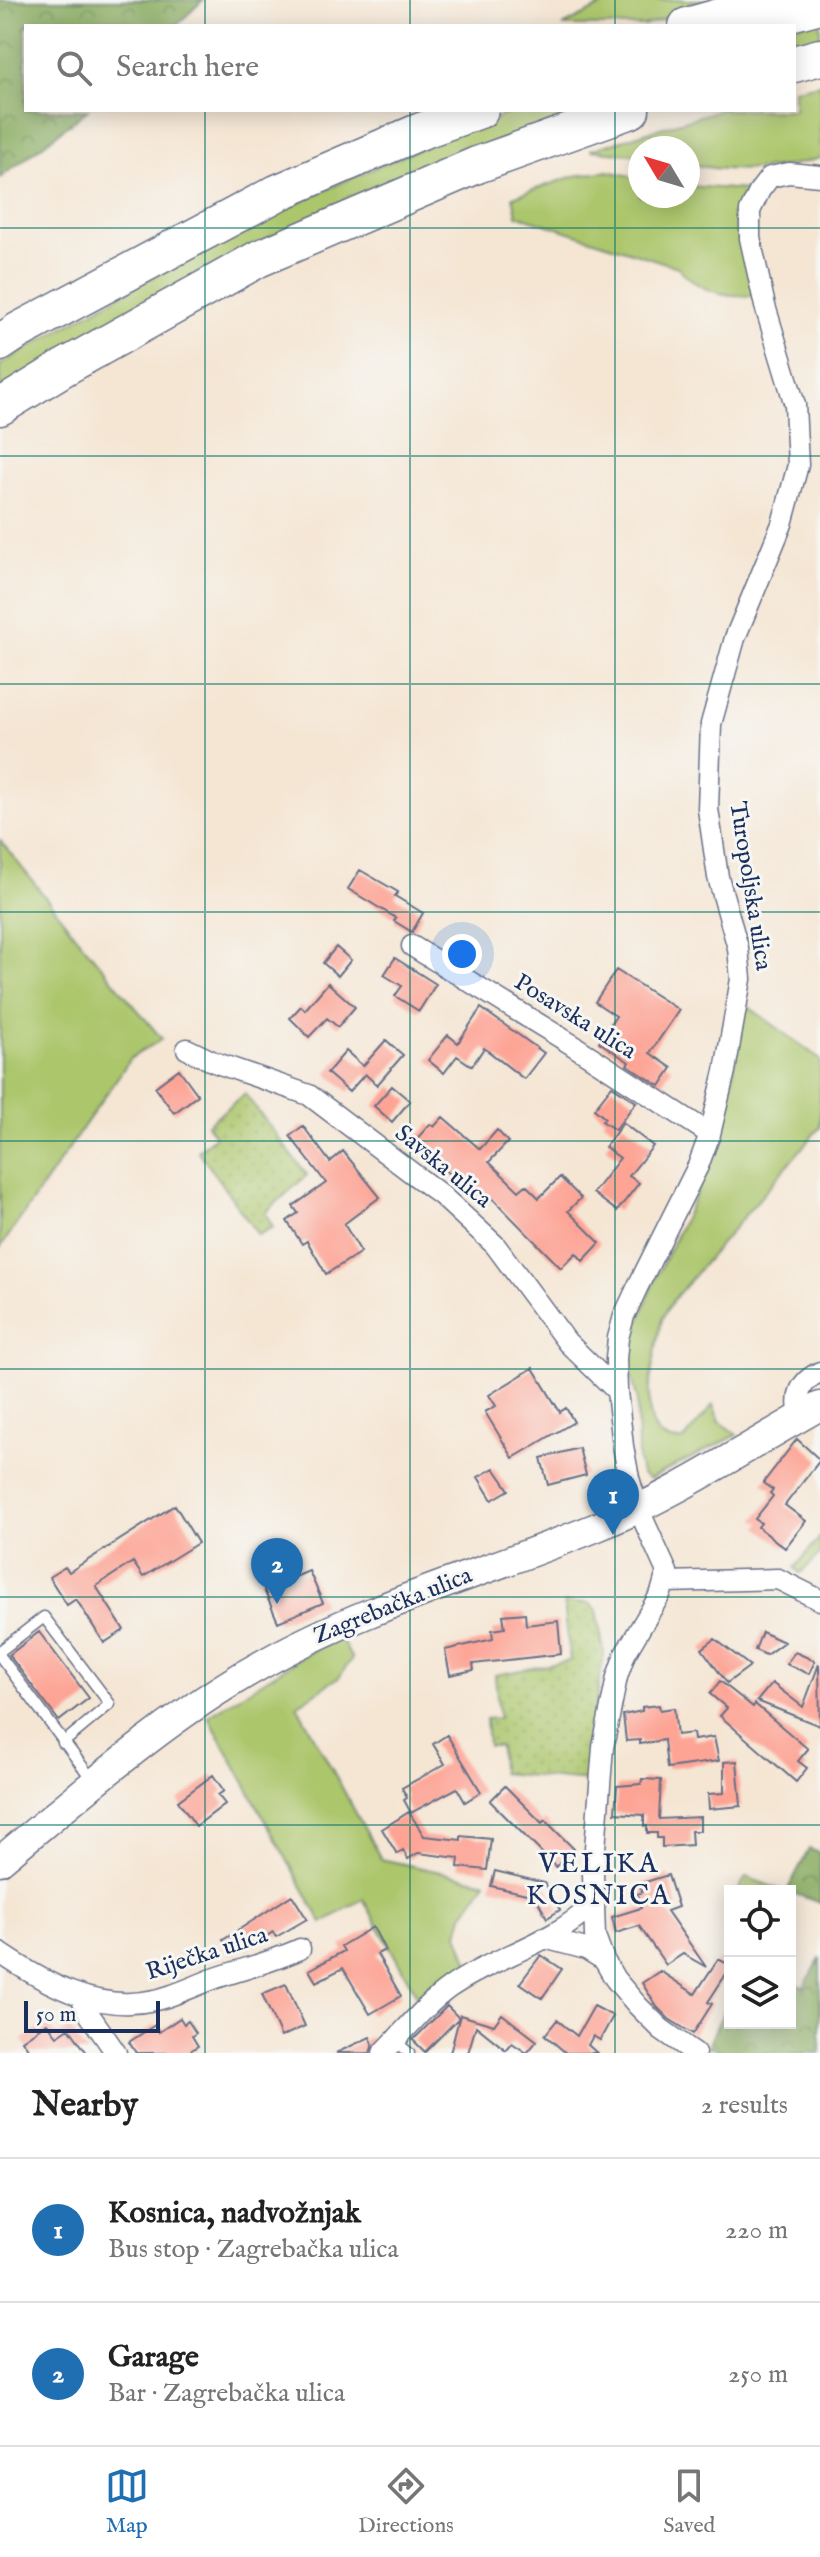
<!DOCTYPE html>
<html lang="en">
<head>
<meta charset="utf-8">
<style>
  :root { --surface:#fff; --page:#f6f6f6; --text:#222; --muted:#767676; --line:#e0e0e0; --accent:#1f6fb2 }
  body { margin:0; font-family:"IM FELL English",serif; background:var(--page); color:var(--text) }
  .controls { position:absolute; right:24px; bottom:24px; display:grid; overflow:hidden; border-radius:0px; box-shadow:0 4px 20px #0003 }
  .controls button { width:72px; height:72px; display:grid; place-items:center; padding:0; border:0; border-bottom:2px solid var(--line); background:var(--surface); color:var(--text); font:40px sans-serif }
  .compass { position:absolute; left:628px; top:136px; width:72px; height:72px; border-radius:50%; background:var(--surface); box-shadow:0 4px 20px #0003; rotate:308deg }
  .scale { position:absolute; left:24px; bottom:20px; width:136px; box-sizing:border-box; padding-left:8px; border:4px solid #1b2f5e; border-top:0; font-size:22px; line-height:28px; white-space:nowrap; color:#1b2f5e; -webkit-text-stroke:6px #f6f6f2; paint-order:stroke }
  .you { position:absolute; left:462px; top:954px; width:28px; height:28px; margin:-20px; border:6px solid #fff; border-radius:50%; background:#1a73e8; box-shadow:0 0 0 12px #1a73e833 }
  .badge { display:grid; place-items:center; width:52px; height:52px; border-radius:50%; background:var(--accent); color:#fff; font-size:26px; font-weight:700 }
  .pin { position:absolute; translate:-50% -66px; filter:drop-shadow(0 2px 4px #0008) }
  .pin::after { content:''; position:absolute; top:42px; width:28px; height:24px; background:inherit; clip-path:polygon(0 0,100% 0,50% 100%) }
  .list { margin:0; padding:0; list-style:none }
  h2 { display:flex; justify-content:space-between; align-items:center; height:104px; margin:0; padding:0 32px; font-size:34px }
  h2 small { font-size:26px; font-weight:400; color:var(--muted) }
  .list li { display:grid; grid-template-columns:52px 1fr auto; gap:24px; align-items:center; box-sizing:border-box; height:144px; padding:0 32px; border-top:2px solid var(--line) }
  .list b { display:block; font-size:30px; white-space:nowrap }
  .list p { margin:0; font-size:26px; white-space:nowrap; color:var(--muted) }
  .list em { font-size:26px; font-style:normal; color:var(--muted) }
  .icon { flex:none; width:44px; height:44px; fill:none; stroke:currentColor; stroke-width:2; stroke-linecap:round; stroke-linejoin:round }
  .map { position:relative; flex:none; width:820px; height:2053px; overflow:hidden }
  .search { position:absolute; background:var(--surface); box-shadow:0 4px 20px #0003; left:24px; right:24px; top:24px; height:88px; display:flex; align-items:center; gap:20px; box-sizing:border-box; padding:0 28px; border-radius:0px; color:var(--muted); font-size:30px }
  .sheet { height:392px; background:var(--surface) }
  nav { display:flex; justify-content:space-around; align-items:center; box-sizing:border-box; height:112px; border-top:2px solid var(--line); background:var(--surface); font-size:22px; color:var(--muted) }
  nav a { display:grid; justify-items:center; gap:4px }
  nav .on { color:var(--accent) }
  .map>svg:first-child { display:block }
  .green { fill:#acc66c; stroke:#647a65; stroke-width:2 }
  .forest { fill:url(#forest-crowns); stroke:#526d5f; stroke-width:2 }
  .garden { fill:url(#garden-dots); stroke:#647a65; stroke-width:2 }
  .building { fill:#fda495 }
  .lines { fill:none; stroke-linecap:round; stroke-linejoin:round }
  .lane-casing { stroke:#676f87; stroke-width:13 }
  .street-casing { stroke:#676f87; stroke-width:23 }
  .secondary-casing { stroke:#676f87; stroke-width:31 }
  .highway-casing { stroke:#676f87; stroke-width:39 }
  .lane { stroke:#fff; stroke-width:10 }
  .street { stroke:#fff; stroke-width:20 }
  .secondary { stroke:#fff; stroke-width:28 }
  .highway { stroke:#fff; stroke-width:36 }
  .grid { fill:none; stroke:#0f766e; stroke-width:2; stroke-opacity:0.55 }
  .labels { text-anchor:middle; dominant-baseline:central; stroke-width:6; stroke-linejoin:round; paint-order:stroke }
  .street-label { font-size:24px; fill:#1b2f5e; stroke:#f6f6f2 }
  .quarter-label { font-size:28px; letter-spacing:2px; fill:#1b2f5e; stroke:#f6f6f2 }
</style>
</head>
<body>
<div class="map">
<svg width="820" height="2053" viewBox="0 0 820 2053">
  <defs>
    <pattern id="forest-crowns" width="20" height="18" patternUnits="userSpaceOnUse" patternTransform="scale(2)"><rect width="20" height="18" fill="#89ab60"/><path d="M2 6a3 3 0 1 1 6 0M12 15a3 3 0 1 1 6 0" fill="none" stroke="#6f8c52"/></pattern>
    <pattern id="garden-dots" width="8" height="8" patternUnits="userSpaceOnUse" patternTransform="scale(2)"><rect width="8" height="8" fill="#acc66c"/><path d="M2 2h.1M6 6h.1" fill="none" stroke="#93aa60" stroke-width="1.8" stroke-linecap="round"/></pattern>
  </defs>
  <rect width="100%" height="100%" fill="#f6f6f2"/>
  <filter id="ink" filterUnits="userSpaceOnUse"><feTurbulence type="fractalNoise" baseFrequency=".0125" numOctaves="2"/><feDisplacementMap in="SourceGraphic" scale="16" xChannelSelector="R" yChannelSelector="G"/><feConvolveMatrix kernelMatrix="1 2 1 2 8 2 1 2 1" color-interpolation-filters="sRGB"/></filter>
  <filter id="wash" filterUnits="userSpaceOnUse"><feTurbulence type="fractalNoise" baseFrequency=".006" numOctaves="4" result="noise"/><feDisplacementMap in="SourceGraphic" scale="32" xChannelSelector="R" yChannelSelector="G"/><feGaussianBlur stdDeviation="1.8" result="paint"/><feColorMatrix in="noise" values="0 0 0 0 0 0 0 0 0 0 0 0 0 0 0 0 0 1.4 0 .05"/><feComposite in="paint" operator="in"/></filter>
  <g filter="url(#wash)">
    <rect width="100%" height="100%" fill="#f5e6d4"/>
    <path class="green" d="M613 0H731L684 12 644 26H563Z
      M820 18V41L794 48V26Z
      M820 84V158C779 171 730 173 688 164V148H640V155L590 150 719 110H794V89Z
      M518 110H587C513 136 436 161 364 193 238 249 120 323 0 392V365C165 265 337 176 518 110Z
      M608 171 640 178V196H688V186L746 190 744 206 753 296C723 296 698 292 678 267L517 215 513 197 574 176Z
      M0 840 81 942 162 1039 131 1058 0 1248Z
      M746 1005 820 1059V1127L673 1300C670 1305 666 1311 663 1317 659 1326 658 1338 656 1348 651 1375 634 1448 684 1440L713 1405 720 1422 737 1435 649 1479 641 1474 638 1460 637 1397 630 1371V1347L653 1284 708 1169 722 1130Z
      M820 1537V1555L800 1573 795 1568Z
      M340 1638 352 1659 339 1677 297 1705 381 1859 486 1882 463 1915 458 1934 470 1966 418 1997 363 1899 322 1923 208 1716 308 1653Z"/>
    <path class="forest" d="M0 0H203L176 26H26V110H88L0 178Z
      M809 1849 820 1853V1903L787 1891Z
      M820 1959V2053H725L708 2046 727 2003 730 2001V2023H790V1983L804 1987Z"/>
    <path class="garden" d="M245 1094 307 1175 265 1213 273 1227 258 1235 198 1151 215 1136 207 1124Z
      M564 1603H589L597 1610 604 1654 590 1740 588 1781 501 1773 500 1746H488L486 1719 499 1718 495 1675 570 1661Z
      M746 1877 784 1891H738Z"/>
    <g id="blocks">
      <path class="building" d="M360 870 398 892 395 896 423 913 412 932 394 921 396 918 348 889Z
        M336 947 351 960 338 976 323 963Z
        M395 958 436 984 419 1011 395 996 402 986 384 975Z
        M616 970 679 1010 650 1053 672 1068 660 1086 627 1065 629 1062 599 1042 616 1016 595 1002Z
        M328 983 355 1007 338 1027 327 1018 309 1037 290 1018 301 1006 305 1010Z
        M481 1008 544 1053 524 1079 484 1048 472 1066 457 1056 444 1073 428 1060 448 1035 458 1043Z
        M386 1040 403 1055 377 1085 365 1074 349 1092 327 1073 346 1051 363 1066Z
        M179 1069 198 1095 174 1113 155 1087Z
        M392 1086 410 1101 392 1122 374 1106Z
        M612 1086 636 1102 615 1130 602 1121 605 1118 594 1109Z
        M443 1117 480 1149 497 1130 508 1142 489 1162 519 1191 526 1185 539 1198 560 1177 581 1198 568 1211 600 1243 583 1261 576 1253 561 1268 492 1198 484 1207 444 1169 442 1171 412 1144 430 1124 434 1127Z
        M623 1123 653 1146 629 1176 639 1183 617 1211 593 1193 620 1158 605 1147Z
        M303 1126 330 1162 343 1151 380 1197 344 1224 361 1252 326 1274 307 1241 302 1244 287 1221 298 1213 293 1206 326 1183 290 1136Z
        M533 1368 560 1412 566 1408 574 1422 513 1458 485 1412 496 1406 489 1395Z
        M797 1439 820 1460 785 1505 806 1521 785 1548 758 1527 761 1523 755 1519 773 1496 770 1493 773 1490 763 1483Z
        M579 1448 586 1475 548 1485 541 1458Z
        M494 1468 509 1490 492 1500 478 1477Z
        M175 1505 198 1543 143 1577 133 1562 96 1586 124 1630 104 1643 76 1599 67 1605 49 1577 65 1567 69 1572Z
        M309 1571 323 1603 278 1622 264 1590Z
        M525 1613 526 1625 558 1621 561 1654 473 1664 474 1670 450 1675 445 1650 493 1639 492 1630 505 1628 503 1615Z
        M39 1632 89 1698 59 1721 9 1655Z
        M762 1632 784 1642 766 1655 755 1650Z
        M715 1639 750 1666 727 1683 702 1649Z
        M795 1652 815 1661 809 1674 786 1664Z
        M819 1664 820 1726 757 1701 772 1683 803 1707Z
        M720 1681 753 1707 755 1704 808 1749 798 1761 807 1768 796 1782 720 1716 727 1708 710 1694Z
        M659 1705 660 1710 674 1708 677 1735 693 1733 694 1740 714 1737 719 1761 667 1768 664 1740 640 1744V1740L626 1741 623 1715 642 1711V1707Z
        M447 1735 481 1792 465 1802 457 1788 411 1813 404 1800 407 1798 402 1788 445 1764 433 1744Z
        M737 1761 741 1806 709 1809 708 1794 724 1793V1762Z
        M213 1775 224 1791 218 1795 225 1804 196 1826 178 1801Z
        M642 1779 661 1780 659 1819 700 1817V1831H691L692 1845 662 1847V1838H657V1833H647V1826H644V1815L615 1813 617 1786 641 1784Z
        M505 1786 542 1823 545 1820 574 1849 556 1867 490 1801Z
        M409 1812 424 1836 461 1840V1836L491 1839 487 1870 458 1867 459 1858 418 1853 408 1859 403 1850 397 1854 382 1829Z
        M495 1871 545 1883 560 1910 547 1918 535 1896 491 1886Z
        M668 1875 678 1907 667 1911 706 1967 683 1954 666 1965 639 1926 616 1933 612 1917 641 1908 637 1894 642 1892 639 1884Z
        M292 1895 307 1919 276 1937 273 1932 247 1949 245 1946 232 1954 223 1940Z
        M373 1927 385 1950 377 1954 401 1996 370 2014 343 1968 316 1982 309 1970 344 1951 341 1946Z
        M541 1955 562 1969 542 1998 520 1983Z
        M718 1959 730 1965V1968L708 2002 712 2004 693 2034 669 2019 657 2007 642 1983 660 1971 695 1994Z
        M286 1984 305 2026 281 2037 262 1994Z
        M447 2006 459 2018 425 2052 413 2040Z
        M594 2006 613 2016 600 2040 593 2036 588 2045 597 2053H566L545 2035 557 2020 577 2036Z
        M502 2014 537 2041 527 2053 512 2043 506 2050 476 2026 468 2053H450L460 2015 494 2025Z
        M180 2018 184 2024 188 2021 196 2033 192 2036 198 2046 187 2053H136L129 2042 155 2025 159 2032Z
        M47 2023 57 2036 69 2028 87 2053H31L22 2040Z
        M370 2037 373 2044 370 2053H336Z"/>
    </g>
  </g>
  <g filter="url(#ink)">
    <use href="#blocks" fill-opacity="0" stroke="#676f87" stroke-width="2"/>
    <g class="lines">
      <defs>
        <path id="lane" d="M0 1651 44 1617 110 1704 63 1743
          M0 1656 94 1782
          M395 2041 409 2053"/>
        <path id="street" d="M412 946 571 1044 710 1134
          M187 1049 214 1062 309 1095 441 1195 495 1245 567 1342 617 1391
          M800 1417C795 1396 800 1381 820 1372
          M666 1582 778 1579 820 1600
          M544 1938 586 1949 604 1960
          M0 1953C46 1984 97 2013 155 2000 174 1996 194 1986 213 1979 242 1969 272 1962 300 1949
          M81 1997 89 2014 116 2053
          M383 2053C405 2031 424 2006 449 1988 494 1956 554 1944 593 1904
          M695 2053 661 2029 638 2006 615 1979 604 1960 595 1936 593 1874 603 1747 617 1677 625 1654 661 1593 667 1572 638 1508 629 1478 623 1446 617 1391 616 1359 618 1338 624 1316 638 1286 698 1166 710 1134 725 1071 741 979 738 948 718 877 708 809 711 724 735 638 782 524 798 465 795 405 765 306 750 238V211L760 190 770 177 789 173 820 176"/>
        <path id="secondary" d="M0 1861C83 1792 166 1718 261 1665 366 1605 485 1573 597 1527 675 1495 746 1447 820 1406"/>
        <path id="highway" d="M756 22 820 5
          M687 26 780 0
          M794 64 820 57
          M0 343 18 331 277 193 421 131 480 110
          M0 407 65 367 258 259 477 165 631 110"/>
      </defs>
      <use href="#lane" class="lane-casing"/>
      <use href="#street" class="street-casing"/>
      <use href="#secondary" class="secondary-casing"/>
      <use href="#highway" class="highway-casing"/>
      <use href="#lane" class="lane"/>
      <use href="#street" class="street"/>
      <use href="#secondary" class="secondary"/>
      <use href="#highway" class="highway"/>
    </g>
  </g>
  <path class="grid" d="M205 0V26M410 0V26M615 0V26M205 110V2053M410 110V2053M615 110V2053M0 228H820M0 456H820M0 684H820M0 912H820M0 1141H820M0 1369H820M0 1597H820M0 1825H820"/>
  <g class="labels">
    <g class="street-label">
      <text transform="translate(750 886) rotate(81)">Turopoljska ulica</text>
      <text transform="translate(575 1017) rotate(32)">Posavska ulica</text>
      <text transform="translate(443 1167) rotate(39)">Savska ulica</text>
      <text transform="translate(393 1606) rotate(-22)">Zagrebačka ulica</text>
      <text transform="translate(207 1954) rotate(-18)">Riječka ulica</text>
    </g>
    <g class="quarter-label">
      <text x="599" y="1864">VELIKA<tspan x="599" dy="32">KOSNICA</tspan></text>
    </g>
  </g>
</svg>
<div class="controls">
<button><svg class="icon" aria-label="locate" viewBox="0 0 24 24"><circle cx="12" cy="12" r="6"/><path d="M12 2v4M12 18v4M2 12h4M18 12h4"/></svg></button>
<button><svg class="icon" aria-label="layers" viewBox="0 0 24 24"><path d="M12 4l9 5-9 5-9-5zM3 14l9 5 9-5"/></svg></button>
</div>
<svg class="compass" viewBox="-18 -18 36 36"><path d="M0-13l5 13h-10z" fill="#e53935"/><path d="M0 13l5-13h-10z" fill="#767676"/></svg>
<div class="scale">50 m</div>
<div class="you"></div>
<div class="pin badge" style="left:613px;top:1535px">1</div>
<div class="pin badge" style="left:277px;top:1604px">2</div>
<div class="search"><svg class="icon" aria-label="search" viewBox="0 0 24 24"><circle cx="10" cy="10" r="6"/><path d="M15 15l6 6"/></svg>Search here</div>
</div>
<section class="sheet">
<h2>Nearby<small>2 results</small></h2>
<ul class="list">
<li><span class="badge">1</span><div><b>Kosnica, nadvožnjak</b><p>Bus stop · Zagrebačka ulica</p></div><em>220 m</em></li>
<li><span class="badge">2</span><div><b>Garage</b><p>Bar · Zagrebačka ulica</p></div><em>250 m</em></li>
</ul>
</section>
<nav>
<a class="on"><svg class="icon" aria-label="map" viewBox="0 0 24 24"><path d="M3 6l6-2 6 2 6-2v14l-6 2-6-2-6 2zM9 4v14M15 6v14"/></svg>Map</a>
<a><svg class="icon" aria-label="directions" viewBox="0 0 24 24"><path d="M12 3l9 9-9 9-9-9zM9 14v-3h6M13 9l2 2-2 2"/></svg>Directions</a>
<a><svg class="icon" aria-label="saved" viewBox="0 0 24 24"><path d="M7 4h10v16l-5-4-5 4z"/></svg>Saved</a>
</nav>
</body>
</html>
